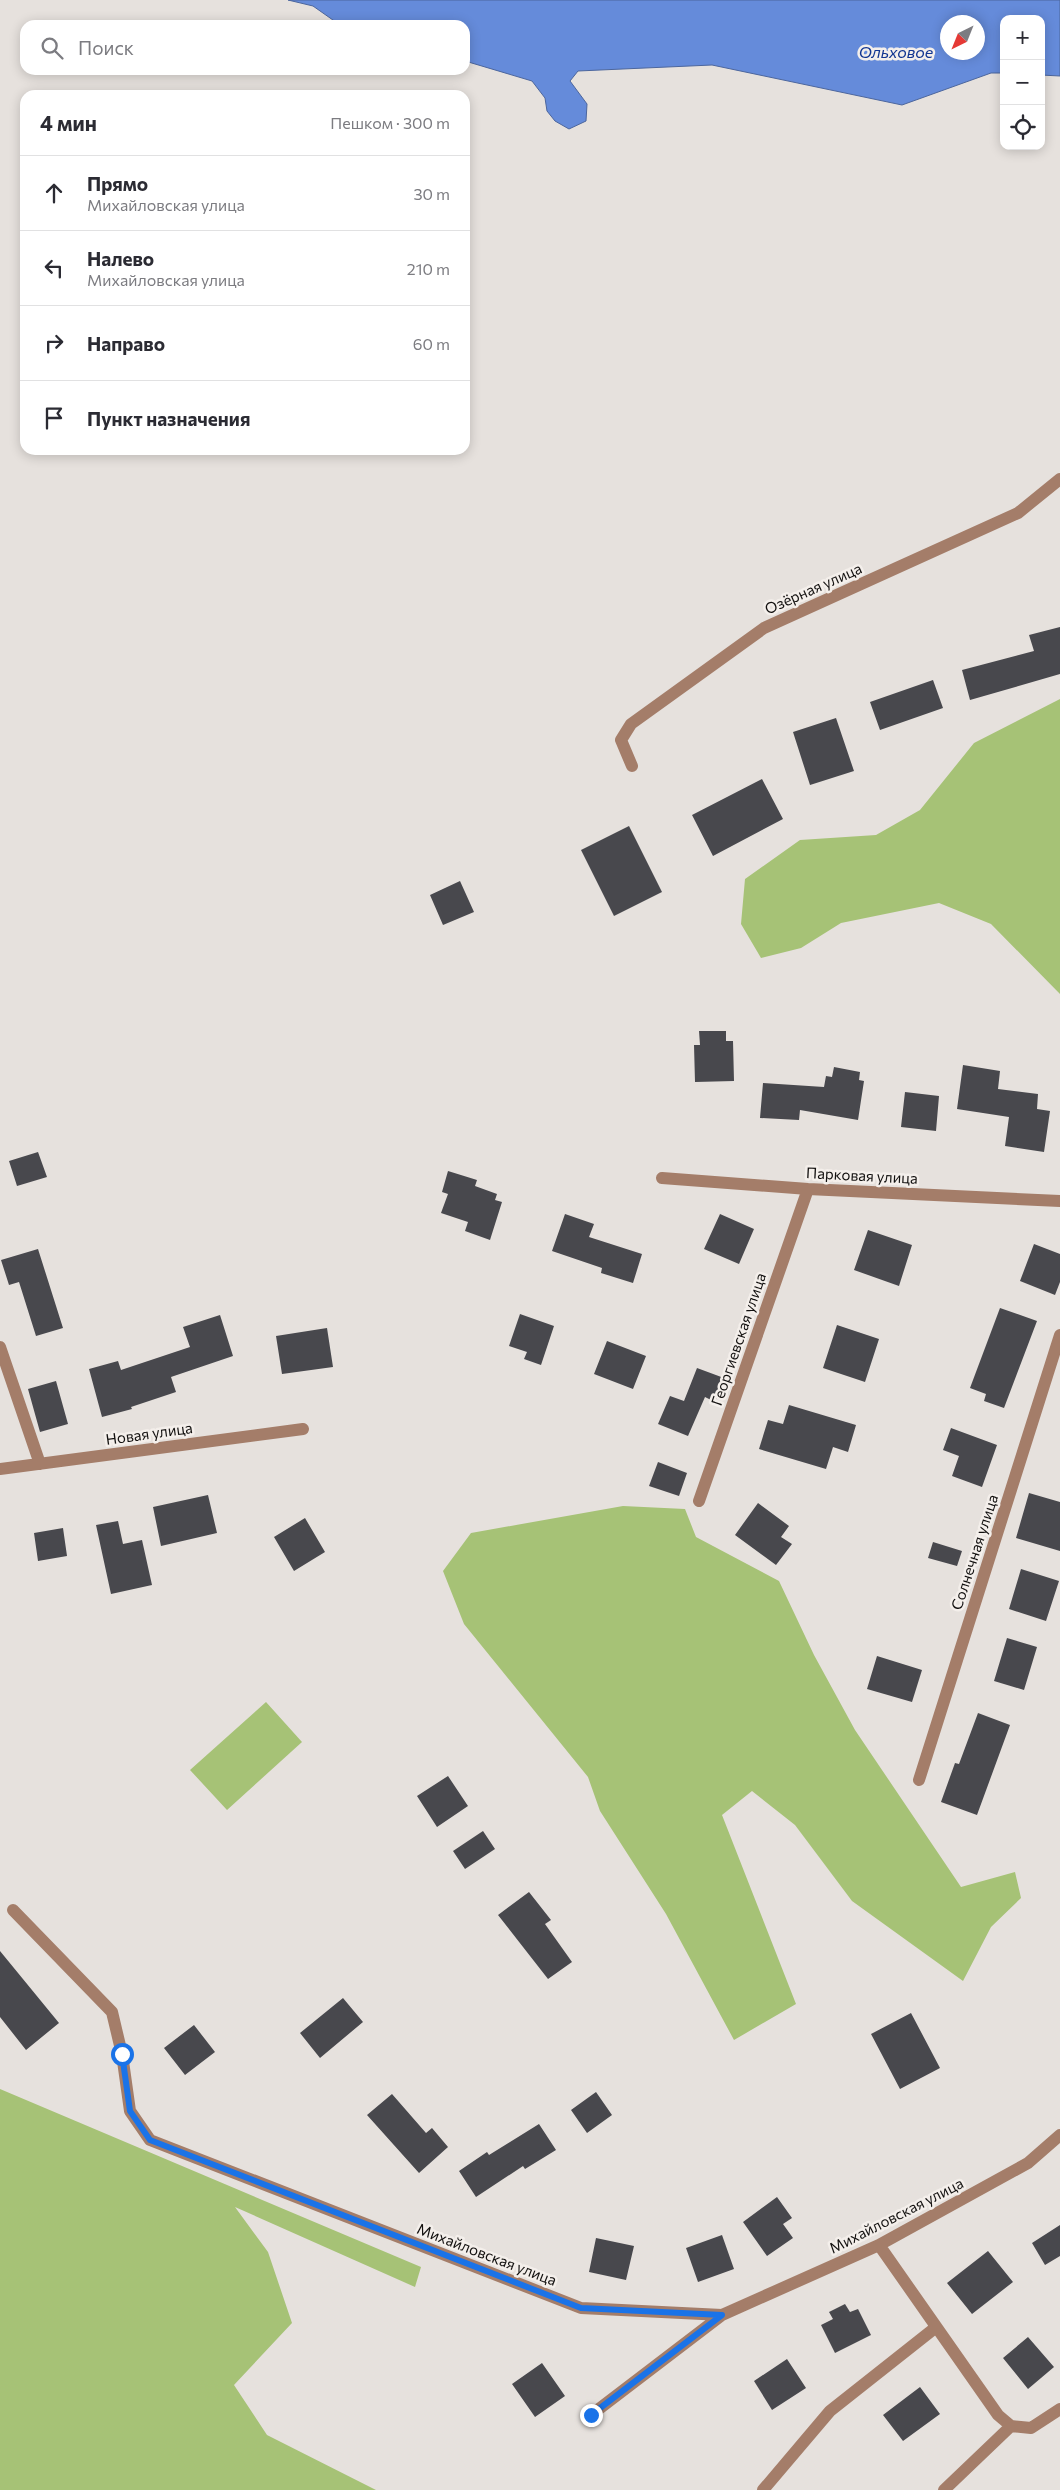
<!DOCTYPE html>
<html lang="ru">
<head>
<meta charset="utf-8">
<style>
  :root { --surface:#fff; --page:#f2f2f3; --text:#2b2b33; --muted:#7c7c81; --line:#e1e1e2 }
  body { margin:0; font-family:Commissioner,sans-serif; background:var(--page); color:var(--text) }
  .controls { position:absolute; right:15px; top:15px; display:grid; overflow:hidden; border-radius:10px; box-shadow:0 2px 12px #0003 }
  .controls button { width:45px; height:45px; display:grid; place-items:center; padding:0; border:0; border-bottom:1px solid var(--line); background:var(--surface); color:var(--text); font:25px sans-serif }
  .compass { position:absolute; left:940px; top:15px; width:45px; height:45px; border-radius:50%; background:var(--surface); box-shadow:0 2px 12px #0003; rotate:223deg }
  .stop { position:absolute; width:15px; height:15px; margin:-11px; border:4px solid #1a73e8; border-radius:50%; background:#fff }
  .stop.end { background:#1a73e8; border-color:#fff; box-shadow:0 1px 5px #0008 }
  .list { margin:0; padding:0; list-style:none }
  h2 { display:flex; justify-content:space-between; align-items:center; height:65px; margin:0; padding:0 20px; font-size:21px }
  h2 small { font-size:16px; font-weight:400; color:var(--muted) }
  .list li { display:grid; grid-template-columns:32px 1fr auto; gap:15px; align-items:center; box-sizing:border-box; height:75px; padding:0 20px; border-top:1px solid var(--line) }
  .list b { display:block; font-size:19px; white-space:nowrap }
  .list p { margin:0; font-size:16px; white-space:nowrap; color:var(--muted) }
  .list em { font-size:16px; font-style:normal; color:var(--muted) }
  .icon { flex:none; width:28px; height:28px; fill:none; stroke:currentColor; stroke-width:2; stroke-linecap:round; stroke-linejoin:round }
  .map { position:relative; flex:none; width:1060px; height:2490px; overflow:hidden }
  .search { position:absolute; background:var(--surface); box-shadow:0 2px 12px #0003; left:20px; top:20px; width:450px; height:55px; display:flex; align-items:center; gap:12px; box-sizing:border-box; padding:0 18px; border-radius:15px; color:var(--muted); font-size:19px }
  .panel { position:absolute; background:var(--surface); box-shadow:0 2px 12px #0003; left:20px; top:90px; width:450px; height:365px; border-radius:15px }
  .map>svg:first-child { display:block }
  .green { fill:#a6c276 }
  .water { fill:#658bda; stroke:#4c669d; fill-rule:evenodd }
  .building { fill:#48484d }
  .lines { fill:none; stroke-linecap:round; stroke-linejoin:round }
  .minor { stroke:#a47d69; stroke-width:12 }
  .route { stroke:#1a73e8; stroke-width:6 }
  .labels { text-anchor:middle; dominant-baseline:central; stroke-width:5; stroke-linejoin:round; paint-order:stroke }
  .street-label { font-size:15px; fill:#12100f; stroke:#f4efeb }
  .water-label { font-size:16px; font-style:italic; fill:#113591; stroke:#f4efeb }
</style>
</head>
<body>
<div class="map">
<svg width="1060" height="2490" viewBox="0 0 1060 2490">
  <rect width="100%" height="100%" fill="#e6e1dd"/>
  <path class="green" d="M1060 699V994L991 924 939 903 841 923 801 948 761 958 741 924 745 879 800 840 876 835 920 810 974 743Z
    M623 1506 685 1509 696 1537 779 1581 814 1655 855 1730 961 1887 1015 1872 1021 1898 991 1927 963 1981 852 1901 795 1825 752 1791 722 1815 796 2004 734 2040 666 1914 600 1811 588 1777 464 1624 443 1571 471 1533Z
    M266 1702 302 1742 227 1810 190 1770Z
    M0 2089 421 2267 415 2287 235 2207 268 2252 292 2323 234 2385 267 2435 376 2490H0Z"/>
  <path class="water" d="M288 0H1060V76L1041 75V19H1004V73H991L902 105 712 65 578 71 570 81 587 104 586 121 569 129 555 121 547 111 545 98 532 81 465 61V25H340L313 6ZM948 22H978V52H948Z"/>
  <path class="building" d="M1060 627V674L970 700 962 670 1034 651 1029 635Z
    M933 680 943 708 880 730 870 702Z
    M836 718 854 771 810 785 793 732Z
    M762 779 783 819 713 856 692 815Z
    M629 826 662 892 614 916 581 850Z
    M460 881 474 912 443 925 430 895Z
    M699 1031H726V1041H733L734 1081 695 1082 694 1045H700Z
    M963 1065 1000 1071 998 1089 1038 1094 1037 1109 1050 1111 1044 1152 1005 1146 1009 1117 957 1109Z
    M834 1067 860 1072 859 1080 864 1081 858 1120 800 1110 799 1120 760 1118 763 1083 824 1087 826 1076 832 1077Z
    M905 1092 939 1096 936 1131 901 1127Z
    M38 1152 47 1177 17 1186 9 1161Z
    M448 1171 477 1180 475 1186 497 1194 495 1200 502 1202 490 1240 465 1231 468 1222 441 1213 448 1194 442 1192Z
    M565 1214 594 1224 589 1237 642 1254 633 1283 601 1273 602 1268 552 1251Z
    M720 1214 754 1229 739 1264 704 1249Z
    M868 1230 912 1245 899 1286 854 1270Z
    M1034 1244 1060 1254V1282L1055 1295 1020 1281Z
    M38 1249 63 1328 36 1336 19 1282 9 1285 1 1260Z
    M1000 1308 1037 1321 1004 1408 984 1401 986 1394 970 1388Z
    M520 1314 554 1326 541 1365 524 1359 527 1352 509 1346Z
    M220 1315 233 1356 171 1377 176 1392 131 1407 132 1409 102 1417 89 1369 118 1361 121 1370 190 1347 183 1327Z
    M837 1325 879 1339 865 1382 823 1368Z
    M327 1328 333 1367 282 1374 276 1336Z
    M607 1341 646 1356 633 1389 594 1374Z
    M697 1368 724 1378 715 1402 705 1397 688 1436 658 1424 670 1396 684 1401Z
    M56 1381 68 1424 40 1432 28 1389Z
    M789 1405 856 1425 848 1452 833 1447 826 1469 759 1449 768 1420 783 1424Z
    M951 1428 997 1445 982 1487 952 1476 959 1456 943 1450Z
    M658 1462 687 1473 679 1496 649 1486Z
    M1029 1493 1060 1502V1551L1016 1538Z
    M208 1495 217 1533 161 1546 153 1507Z
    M758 1503 789 1526 781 1537 792 1544 776 1565 735 1535Z
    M305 1518 325 1552 294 1571 274 1537Z
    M118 1521 123 1544 142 1540 152 1585 111 1594 96 1525Z
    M63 1528 67 1556 38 1561 34 1533Z
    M933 1542 962 1551 957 1566 928 1558Z
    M1021 1569 1059 1581 1046 1621 1009 1609Z
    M1007 1638 1037 1647 1024 1690 994 1681Z
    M877 1656 922 1670 912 1702 867 1689Z
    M978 1713 1010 1725 977 1815 941 1802 955 1763 959 1764Z
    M448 1776 468 1806 437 1827 417 1796Z
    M483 1831 495 1849 465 1869 453 1851Z
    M529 1892 551 1920 545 1924 572 1962 548 1979 498 1915Z
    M0 1951 59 2023 26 2050 0 2017Z
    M343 1998 363 2022 320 2058 300 2033Z
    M911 2013 940 2068 900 2089 871 2034Z
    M194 2025 215 2052 185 2075 164 2048Z
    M596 2092 612 2115 587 2133 571 2110Z
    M392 2094 426 2133 432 2128 448 2147 419 2173 367 2115Z
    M539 2124 556 2150 525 2169 523 2166 476 2197 459 2171 487 2152 489 2155Z
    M777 2197 792 2218 783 2224 793 2238 767 2256 743 2222Z
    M1060 2225V2256L1045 2265 1032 2243Z
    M722 2235 734 2269 698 2282 686 2248Z
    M596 2238 634 2246 626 2280 589 2272Z
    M988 2251 1013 2282 972 2314 947 2283Z
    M845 2304 850 2312 858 2309 871 2335 835 2353 821 2325 833 2319 829 2312Z
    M1028 2337 1054 2367 1028 2389 1003 2358Z
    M787 2359 806 2388 772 2410 754 2381Z
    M542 2363 565 2396 535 2417 512 2384Z
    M920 2387 940 2414 903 2441 883 2415Z"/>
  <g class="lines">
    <path class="minor" d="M632 766 621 740 631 724 764 628 1018 513 1060 479
      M662 1178 808 1189 1060 1201
      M0 1347 40 1464
      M0 1469 303 1429
      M699 1501 808 1189
      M919 1780 1060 1335
      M13 1910 112 2012 122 2054 130 2111 150 2140 581 2308 722 2315 879 2245 1028 2163 1060 2135
      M879 2245 998 2415 1011 2426
      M591 2415 722 2315
      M1011 2426 1031 2428 1060 2409
      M763 2490 830 2411 935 2328
      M944 2490 1011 2426"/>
  </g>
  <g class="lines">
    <path class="route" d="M122 2054 130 2111 150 2140 581 2308 722 2315 591 2415"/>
  </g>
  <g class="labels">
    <g class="street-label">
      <text transform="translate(813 588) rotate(-24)">Озёрная улица</text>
      <text transform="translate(862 1175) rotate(3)">Парковая улица</text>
      <text transform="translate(738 1339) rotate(-71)">Георгиевская улица</text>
      <text transform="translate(149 1433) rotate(-8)">Новая улица</text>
      <text transform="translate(974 1552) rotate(-72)">Солнечная улица</text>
      <text transform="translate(896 2215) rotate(-27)">Михайловская улица</text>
      <text transform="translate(487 2254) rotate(21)">Михайловская улица</text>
    </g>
    <g class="water-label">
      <text x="896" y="51">Ольховое</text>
    </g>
  </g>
</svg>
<div class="controls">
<button>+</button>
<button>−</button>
<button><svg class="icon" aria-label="locate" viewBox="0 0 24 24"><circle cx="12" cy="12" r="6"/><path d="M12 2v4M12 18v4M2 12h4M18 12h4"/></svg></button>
</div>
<svg class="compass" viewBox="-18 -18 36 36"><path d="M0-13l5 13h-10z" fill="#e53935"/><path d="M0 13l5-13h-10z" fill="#7c7c81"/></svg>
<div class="stop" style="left:122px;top:2054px"></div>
<div class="stop end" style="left:591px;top:2415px"></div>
<div class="search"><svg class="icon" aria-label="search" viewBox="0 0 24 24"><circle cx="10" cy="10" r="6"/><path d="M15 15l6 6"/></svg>Поиск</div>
<section class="panel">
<h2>4 мин<small>Пешком · 300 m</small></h2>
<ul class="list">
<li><svg class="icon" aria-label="ahead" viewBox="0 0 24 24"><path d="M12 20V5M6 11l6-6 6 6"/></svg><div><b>Прямо</b><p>Михайловская улица</p></div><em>30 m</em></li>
<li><svg class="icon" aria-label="left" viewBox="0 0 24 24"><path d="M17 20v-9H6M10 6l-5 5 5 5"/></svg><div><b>Налево</b><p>Михайловская улица</p></div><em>210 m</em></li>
<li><svg class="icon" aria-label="right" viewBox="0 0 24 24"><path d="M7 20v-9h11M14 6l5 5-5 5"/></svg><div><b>Направо</b></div><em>60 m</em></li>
<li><svg class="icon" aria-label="arrive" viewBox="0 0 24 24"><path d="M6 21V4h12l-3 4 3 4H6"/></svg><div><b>Пункт назначения</b></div></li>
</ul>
</section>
</div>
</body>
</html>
